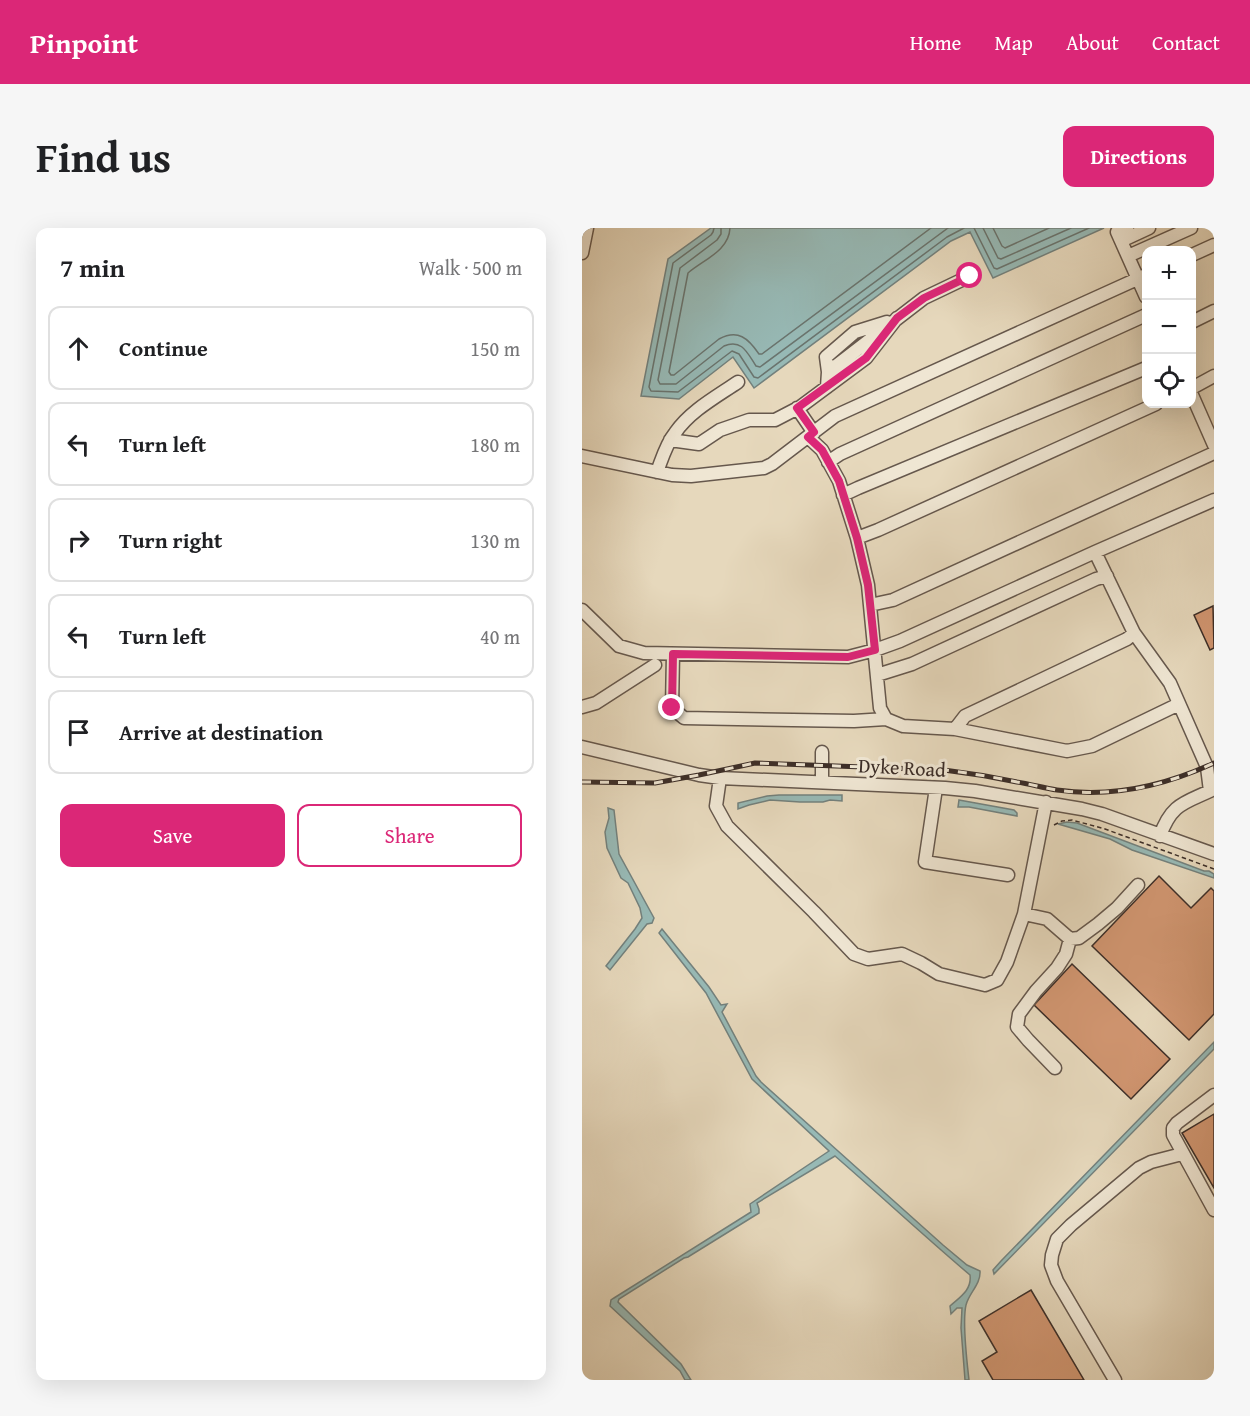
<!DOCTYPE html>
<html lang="en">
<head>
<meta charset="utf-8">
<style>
  :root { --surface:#fff; --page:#f6f6f6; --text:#202124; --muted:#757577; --line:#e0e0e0; --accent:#db2777 }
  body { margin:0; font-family:"Gentium Book Plus",serif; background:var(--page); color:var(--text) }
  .controls { position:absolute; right:18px; top:18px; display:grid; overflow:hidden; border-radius:12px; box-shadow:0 6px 24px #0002 }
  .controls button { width:54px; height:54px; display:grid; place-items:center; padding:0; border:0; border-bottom:2px solid var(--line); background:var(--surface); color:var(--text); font:30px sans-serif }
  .stop { position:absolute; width:18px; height:18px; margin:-14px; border:4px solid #db2777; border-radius:50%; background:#fff }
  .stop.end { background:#db2777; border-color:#fff; box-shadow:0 2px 6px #0008 }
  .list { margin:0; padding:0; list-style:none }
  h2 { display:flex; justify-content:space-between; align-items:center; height:78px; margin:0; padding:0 24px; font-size:26px }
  h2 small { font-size:20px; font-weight:400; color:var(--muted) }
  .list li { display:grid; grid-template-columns:39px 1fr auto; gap:18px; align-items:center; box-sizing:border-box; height:84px; margin:0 12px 12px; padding:0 12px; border:2px solid var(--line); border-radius:12px }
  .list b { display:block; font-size:22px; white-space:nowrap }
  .list em { font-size:20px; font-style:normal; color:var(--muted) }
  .actions { display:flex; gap:12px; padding:18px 24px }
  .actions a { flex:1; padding:14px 0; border:2px solid var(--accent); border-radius:12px; text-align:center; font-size:21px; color:var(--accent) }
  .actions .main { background:var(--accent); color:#fff }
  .icon { flex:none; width:33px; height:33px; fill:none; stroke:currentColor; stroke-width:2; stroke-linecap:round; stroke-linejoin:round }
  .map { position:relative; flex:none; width:632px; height:1152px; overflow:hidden; border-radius:12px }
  header { display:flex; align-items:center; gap:36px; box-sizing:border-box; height:84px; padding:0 30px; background:var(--accent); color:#fff }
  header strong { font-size:28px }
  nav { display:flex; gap:33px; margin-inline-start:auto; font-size:21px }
  .intro { display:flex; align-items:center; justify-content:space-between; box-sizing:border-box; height:144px; padding:0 36px }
  h1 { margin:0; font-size:42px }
  .button { padding:15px 27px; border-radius:12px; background:var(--accent); color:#fff; font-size:21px; font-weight:700 }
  main { display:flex; gap:36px; padding:0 36px }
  aside { flex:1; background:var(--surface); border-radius:12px; box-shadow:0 6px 24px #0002 }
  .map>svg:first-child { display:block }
  .water { fill:#97b9b5; stroke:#73817d; stroke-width:1.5 }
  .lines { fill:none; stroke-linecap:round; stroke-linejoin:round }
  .shore { stroke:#6a746e; stroke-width:1.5 }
  .building { fill:#d09570; stroke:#3c2e28; stroke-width:1.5 }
  .minor-casing { stroke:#66584d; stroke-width:15 }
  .path { stroke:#3c2e28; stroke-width:1.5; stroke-dasharray:4.5 3; stroke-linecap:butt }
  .minor { stroke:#efe6d3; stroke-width:12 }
  .rail-casing { stroke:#3c2e28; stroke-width:5 }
  .rail { stroke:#efe6d3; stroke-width:3; stroke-dasharray:9; stroke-linecap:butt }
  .route { stroke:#db2777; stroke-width:8 }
  .labels { text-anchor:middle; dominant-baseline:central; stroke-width:6; stroke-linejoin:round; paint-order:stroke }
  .street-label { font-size:20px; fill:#3c2e28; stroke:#efe6d3 }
</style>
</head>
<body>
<header>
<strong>Pinpoint</strong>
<nav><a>Home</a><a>Map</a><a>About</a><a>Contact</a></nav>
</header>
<div class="intro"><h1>Find us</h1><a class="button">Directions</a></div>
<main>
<aside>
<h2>7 min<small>Walk · 500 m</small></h2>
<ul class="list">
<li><svg class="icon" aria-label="ahead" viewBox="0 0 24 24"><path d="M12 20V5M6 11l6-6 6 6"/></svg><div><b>Continue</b></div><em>150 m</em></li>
<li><svg class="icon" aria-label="left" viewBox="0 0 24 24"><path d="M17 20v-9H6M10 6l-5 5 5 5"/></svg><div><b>Turn left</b></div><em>180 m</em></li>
<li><svg class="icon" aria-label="right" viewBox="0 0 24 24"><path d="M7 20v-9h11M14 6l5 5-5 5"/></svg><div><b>Turn right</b></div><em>130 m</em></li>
<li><svg class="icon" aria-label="left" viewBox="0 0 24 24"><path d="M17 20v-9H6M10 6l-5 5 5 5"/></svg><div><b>Turn left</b></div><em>40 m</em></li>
<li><svg class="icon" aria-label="arrive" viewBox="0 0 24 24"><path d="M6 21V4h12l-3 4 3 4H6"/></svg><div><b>Arrive at destination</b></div></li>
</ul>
<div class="actions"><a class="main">Save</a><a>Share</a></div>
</aside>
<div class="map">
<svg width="632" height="1152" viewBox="0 0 632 1152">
  <rect width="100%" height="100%" fill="#e6d8bc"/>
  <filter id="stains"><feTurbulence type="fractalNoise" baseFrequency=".00333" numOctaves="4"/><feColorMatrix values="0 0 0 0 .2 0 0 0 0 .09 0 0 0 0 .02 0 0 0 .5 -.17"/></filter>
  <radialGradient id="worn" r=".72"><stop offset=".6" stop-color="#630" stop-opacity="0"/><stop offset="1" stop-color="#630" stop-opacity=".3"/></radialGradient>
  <path class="water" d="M129 0H522L411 50 388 4 369 13 172 160 151 129 97 171 59 168 86 31Z
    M197 567H260V573L248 572 241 574H218L188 572 167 577 156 581V575L185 568Z
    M377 572 432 582 435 585V588L387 579H376Z
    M26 580 32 582 37 626 72 690 70 695 65 696 28 742 24 738 53 701 60 690 58 680 46 655 39 650 25 620 23 604 27 590Z
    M485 594 495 595 622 643H627L632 646V650L550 622 528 611 476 596Z
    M80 701 127 759 139 777 145 776 140 784 174 848 179 854 361 1017 385 1037 398 1043C399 1056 387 1065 384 1077 380 1094 385 1134 387 1152H383L379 1100 380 1080H375L369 1086 368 1078C378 1069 390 1062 388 1047 342 1008 298 967 253 928L175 975 177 981V985L106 1029 102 1030 37 1071 36 1074 99 1136 109 1152H103L98 1143 28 1078 29 1072 32 1070 169 984 168 976 247 923 170 851 124 765 77 705Z
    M632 814V821L412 1046 411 1042 419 1033Z"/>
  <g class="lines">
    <path class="shore" d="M132 0 131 4 129 7 91 35 67 159 69 163 96 164 150 123 157 126 172 149 176 150 365 9 382 0
      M139 0V6L135 12 98 40 76 152 78 156H94L142 118C160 110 166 126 174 138L178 139 366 0
      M148 0C147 23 121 32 106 45L87 144 89 147H92L137 111C156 101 166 110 177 126H180L349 0
      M392 0 412 40 415 41 507 0
      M401 0 416 30 419 31 489 0
      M411 0 420 18 423 20 467 0"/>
  </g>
  <path class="building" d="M631 378 632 420 628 422 612 387Z
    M577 648 609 680 629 660 632 663V786L607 812 510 718Z
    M490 736 588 831 549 871 452 777Z
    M632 886V960L600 905Z
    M449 1062 502 1152H411L400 1133 415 1124 397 1093Z"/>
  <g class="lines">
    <defs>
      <path id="minor" d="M545 0 535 4 564 69
        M539 13 567 0
        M0 25 5 0
        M610 27 632 17
        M546 28 609 0
        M610 94 632 83
        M246 144 244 129 273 104 305 94
        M245 159 246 144 342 70 388 48
        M610 160 632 148
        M610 167 632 217
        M215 180 232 205
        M226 209 240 222 257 253 275 310 286 357 298 480 304 491 321 498 373 501 485 523 510 518 597 476
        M88 212 117 216 138 202 167 192H193L218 179 284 130 315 90
        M0 228 90 247 109 248 182 240 190 236 253 188 564 47
        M246 234 258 226 564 87
        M75 244C80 231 84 216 93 205 108 183 134 169 156 154
        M261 267 276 260 564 140
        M275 310 296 302 574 176
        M513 324 552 405 588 455 625 539 628 563
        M288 377 311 372 632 225
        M0 382 37 418 62 425 266 429 293 422 318 413 513 324 632 272
        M91 426 90 480 102 490 272 493 304 491
        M295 447 330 436 514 351 525 348
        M0 479 14 475 73 437
        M373 501 383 488 545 411 552 405
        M0 519 117 547 138 550 363 560 393 563 500 581 520 586 632 626
        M240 524V554
        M138 550 134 578 145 598 232 684 272 726 286 731 320 726 339 735 357 746 403 757 415 752 425 734 442 686 464 574
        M354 560 343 634 426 647
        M578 608C590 574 604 575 632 561
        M442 686 465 691 488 711 497 710 516 696 535 680 556 657
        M473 840 446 812 435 799 437 786 454 763 475 740 484 726 488 711
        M632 867 595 895 591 900V907L632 982
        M533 1152 475 1053 469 1037 470 1027 475 1011 489 997 557 940 569 934 600 926"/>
    </defs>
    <use href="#minor" class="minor-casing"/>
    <path class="path" d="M472 597 480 593 490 592 523 601 632 641"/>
    <use href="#minor" class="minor"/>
    <defs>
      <path id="rail" d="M0 554 73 555 117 547 173 535 362 542C387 545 411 549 435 554 448 556 462 560 475 562 530 570 582 558 632 535"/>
    </defs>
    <use href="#rail" class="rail-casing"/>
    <use href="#rail" class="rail"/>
  </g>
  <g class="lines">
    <path class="route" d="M90 480 91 426 266 429 293 422 286 357 275 310 257 253 240 222 226 209 232 204 215 180 284 130 315 90 342 70 388 48"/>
  </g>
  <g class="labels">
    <g class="street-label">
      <text transform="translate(320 539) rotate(3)">Dyke Road</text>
    </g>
  </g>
  <rect width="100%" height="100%" filter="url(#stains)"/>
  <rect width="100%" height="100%" fill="url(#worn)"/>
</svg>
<div class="controls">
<button>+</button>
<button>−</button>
<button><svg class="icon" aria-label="locate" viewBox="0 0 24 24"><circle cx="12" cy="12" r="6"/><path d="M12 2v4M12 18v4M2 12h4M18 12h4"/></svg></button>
</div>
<div class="stop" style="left:388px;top:48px"></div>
<div class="stop end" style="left:90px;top:480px"></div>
</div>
</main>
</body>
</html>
